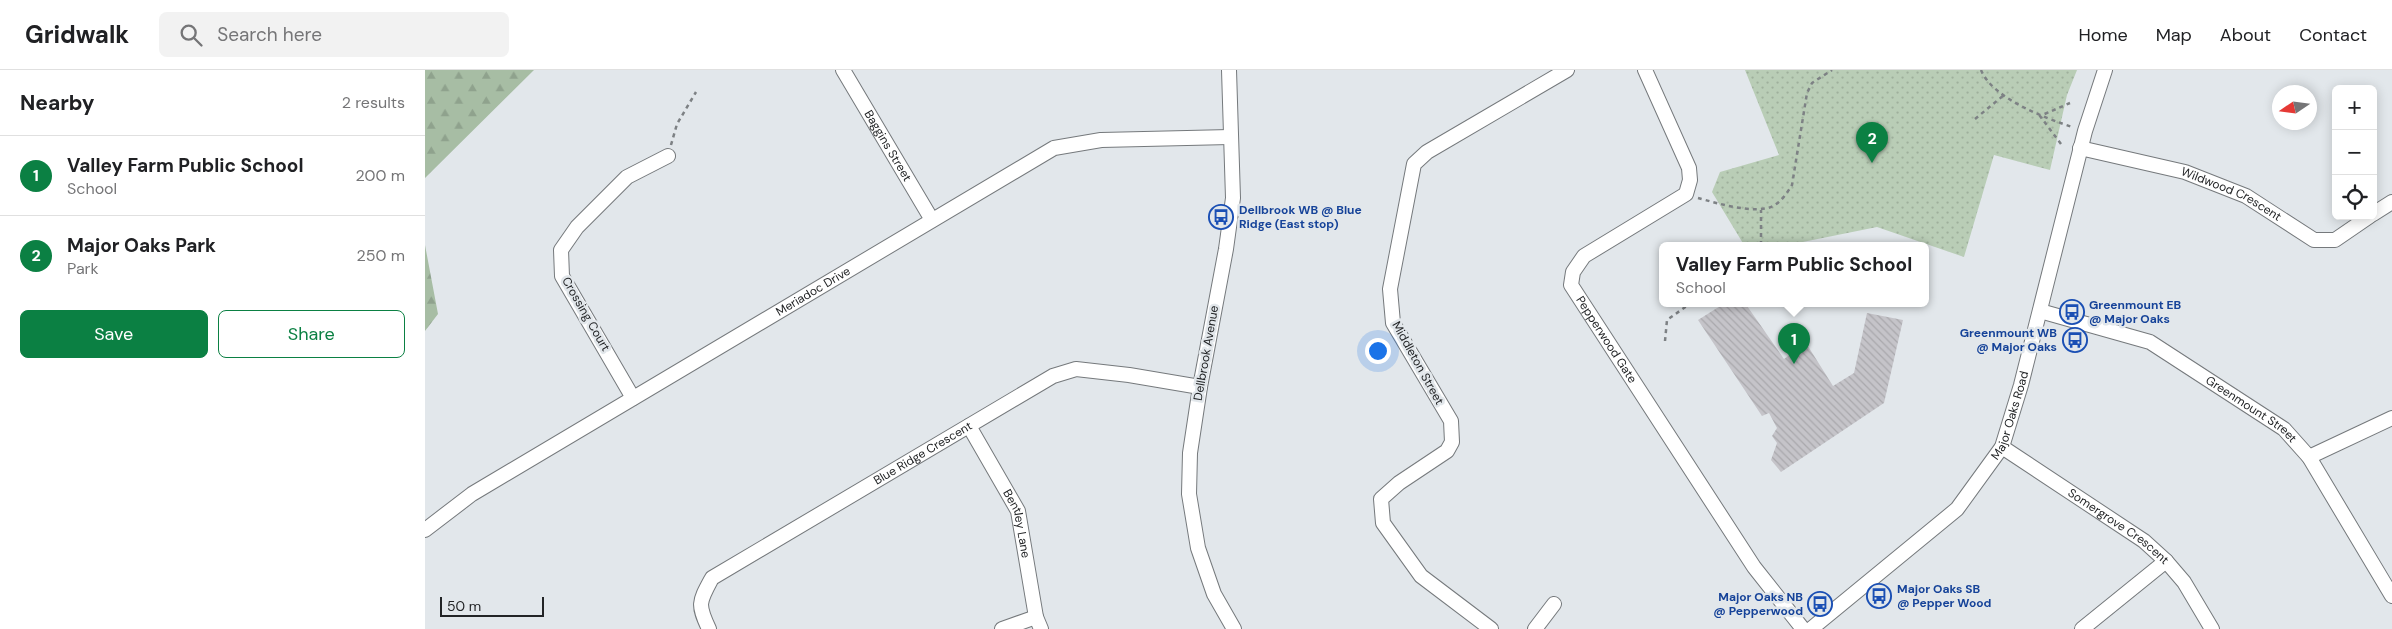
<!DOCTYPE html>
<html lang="en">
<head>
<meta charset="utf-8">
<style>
  :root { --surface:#fff; --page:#f2f2f2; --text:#202124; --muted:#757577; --line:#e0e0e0; --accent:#0b8043 }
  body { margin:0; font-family:"DM Sans",sans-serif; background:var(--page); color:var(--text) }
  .controls { position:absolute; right:15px; top:15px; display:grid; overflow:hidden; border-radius:8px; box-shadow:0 2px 12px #0003 }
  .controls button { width:45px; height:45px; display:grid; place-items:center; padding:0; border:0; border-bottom:1px solid var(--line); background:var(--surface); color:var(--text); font:25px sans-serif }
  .compass { position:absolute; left:1847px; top:15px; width:45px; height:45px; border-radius:50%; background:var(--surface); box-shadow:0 2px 12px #0003; rotate:257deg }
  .scale { position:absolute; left:15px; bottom:12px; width:104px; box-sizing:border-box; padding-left:5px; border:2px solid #222426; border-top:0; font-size:14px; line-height:18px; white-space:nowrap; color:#222426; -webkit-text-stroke:4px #e2e7eb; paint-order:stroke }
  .you { position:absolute; left:952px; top:280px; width:18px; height:18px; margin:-12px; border:4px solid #fff; border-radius:50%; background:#1a73e8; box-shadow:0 0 0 8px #1a73e833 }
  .badge { display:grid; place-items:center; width:32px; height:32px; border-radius:50%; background:var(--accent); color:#fff; font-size:16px; font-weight:700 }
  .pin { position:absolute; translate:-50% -41px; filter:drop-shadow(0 1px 2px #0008) }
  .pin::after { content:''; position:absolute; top:26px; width:18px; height:15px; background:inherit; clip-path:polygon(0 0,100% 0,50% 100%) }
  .popup { position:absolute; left:1234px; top:172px; width:270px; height:65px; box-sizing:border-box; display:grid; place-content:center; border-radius:8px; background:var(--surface); filter:drop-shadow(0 1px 4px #0005); font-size:16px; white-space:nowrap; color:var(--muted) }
  .popup b { font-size:19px; color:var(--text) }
  .popup::after { content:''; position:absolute; left:50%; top:100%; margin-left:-10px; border:10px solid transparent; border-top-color:var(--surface) }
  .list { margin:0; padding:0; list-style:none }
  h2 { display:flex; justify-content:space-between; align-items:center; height:65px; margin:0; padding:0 20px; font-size:21px }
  h2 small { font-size:16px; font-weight:400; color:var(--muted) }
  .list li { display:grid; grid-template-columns:32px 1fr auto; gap:15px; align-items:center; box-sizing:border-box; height:80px; padding:0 20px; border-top:1px solid var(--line) }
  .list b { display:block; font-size:19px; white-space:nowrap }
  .list p { margin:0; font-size:16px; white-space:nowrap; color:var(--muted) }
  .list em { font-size:16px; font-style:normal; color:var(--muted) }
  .actions { display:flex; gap:10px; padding:15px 20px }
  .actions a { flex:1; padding:11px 0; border:1px solid var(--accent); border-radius:8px; text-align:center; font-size:18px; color:var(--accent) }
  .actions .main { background:var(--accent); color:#fff }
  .icon { flex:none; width:28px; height:28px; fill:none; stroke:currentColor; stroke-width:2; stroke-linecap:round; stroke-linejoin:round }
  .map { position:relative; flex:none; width:1967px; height:559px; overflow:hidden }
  header { display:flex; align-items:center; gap:30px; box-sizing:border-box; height:70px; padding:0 25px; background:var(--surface); border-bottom:1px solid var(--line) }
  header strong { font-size:24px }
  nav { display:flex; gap:28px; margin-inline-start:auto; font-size:18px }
  .search { width:350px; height:45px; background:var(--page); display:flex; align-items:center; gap:12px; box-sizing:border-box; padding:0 18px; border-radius:8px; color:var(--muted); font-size:19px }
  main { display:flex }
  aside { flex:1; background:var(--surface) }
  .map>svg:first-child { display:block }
  .forest { fill:url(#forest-firs) }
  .park { fill:url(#park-dots) }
  .building { fill:url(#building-back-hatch) }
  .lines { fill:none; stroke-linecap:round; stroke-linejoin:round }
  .minor-casing { stroke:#75797c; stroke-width:16 }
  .path { stroke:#7d8184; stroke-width:2.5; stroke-dasharray:4 4; stroke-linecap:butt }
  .minor { stroke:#fff; stroke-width:14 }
  .labels { text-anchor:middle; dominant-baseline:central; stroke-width:5; stroke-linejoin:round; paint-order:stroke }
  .street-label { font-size:12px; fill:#222426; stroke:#e2e7eb }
  .transit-label { font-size:12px; font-weight:bold; fill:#164399; stroke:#e2e7eb; text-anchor:start }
</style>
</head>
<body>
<header>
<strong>Gridwalk</strong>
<div class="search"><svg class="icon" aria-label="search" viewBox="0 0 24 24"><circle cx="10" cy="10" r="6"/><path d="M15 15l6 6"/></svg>Search here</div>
<nav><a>Home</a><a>Map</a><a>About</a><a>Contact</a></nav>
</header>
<main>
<aside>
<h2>Nearby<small>2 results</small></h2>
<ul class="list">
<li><span class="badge">1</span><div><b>Valley Farm Public School</b><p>School</p></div><em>200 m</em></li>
<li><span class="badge">2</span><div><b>Major Oaks Park</b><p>Park</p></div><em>250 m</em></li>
</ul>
<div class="actions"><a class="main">Save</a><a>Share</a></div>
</aside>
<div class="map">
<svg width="1967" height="559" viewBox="0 0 1967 559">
  <defs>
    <pattern id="forest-firs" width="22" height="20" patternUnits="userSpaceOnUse" patternTransform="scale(1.25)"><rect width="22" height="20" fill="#a7bda4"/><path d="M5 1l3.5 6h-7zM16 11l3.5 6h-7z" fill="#8fa28d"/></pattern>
    <pattern id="park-dots" width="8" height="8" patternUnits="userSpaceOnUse" patternTransform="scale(1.25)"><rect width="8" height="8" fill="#b9cdb6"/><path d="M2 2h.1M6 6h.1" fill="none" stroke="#9fb09c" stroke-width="1.8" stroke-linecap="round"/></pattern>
    <pattern id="building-back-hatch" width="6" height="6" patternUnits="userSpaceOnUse" patternTransform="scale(1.25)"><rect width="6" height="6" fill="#c5c4c9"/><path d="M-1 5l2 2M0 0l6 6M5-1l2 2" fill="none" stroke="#a9a8ac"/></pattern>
  </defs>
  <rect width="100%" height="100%" fill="#e2e7eb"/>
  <path class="forest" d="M0 0H109L0 108Z
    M0 175 13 244 0 261Z"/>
  <path class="park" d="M1320 0H1652L1642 25 1625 100 1569 85 1539 187 1452 157 1363 175H1319L1287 122 1295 102 1354 85Z"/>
  <path class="building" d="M1300 233H1320L1359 289 1381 273 1408 316 1429 303 1442 243 1478 250 1459 333 1356 402 1346 390 1352 373 1347 366 1352 358 1344 343 1337 346 1273 250Z"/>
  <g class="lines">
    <defs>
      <g id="minor">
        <path id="s1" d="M418 0 507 150"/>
        <path d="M804 0 808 128 801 179 775 317 765 383 764 424 773 478 789 524 809 559"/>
        <path id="s2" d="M1220 0 1264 98 1265 110 1261 124 1159 186 1148 202 1146 215 1329 497 1378 559"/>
        <path id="s3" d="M1655 78 1760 102 1821 126 1889 170H1910L1945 146"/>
        <path d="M1948 144 1967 132"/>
        <path id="s4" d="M1615 241 1725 272 1859 359 1884 387 1967 526"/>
        <path d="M208 328 137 206 136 180 152 157 202 107 243 86"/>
        <path id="s5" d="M544 356 593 441 611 547 616 559"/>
        <path id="s6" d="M1577 377 1719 471 1741 491 1759 512 1787 559"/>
        <path d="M1884 387 1967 348"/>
        <path id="s7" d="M0 460 47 424 629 78 676 70 805 67"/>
        <path id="s8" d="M284 559C272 534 274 532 287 508L628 306 651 299 704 305 775 317"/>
        <path d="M577 559 611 547"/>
        <path d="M1066 559 996 506 958 453 956 429 974 413 1022 381 1027 372 1026 351 968 253 965 219 989 94 1002 82 1142 0"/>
        <path d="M1110 559 1129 534"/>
        <path id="s9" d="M1386 559 1532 439 1577 377 1596 315 1660 61 1680 0"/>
        <path d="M1657 559 1741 491"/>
      </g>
    </defs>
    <use href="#minor" class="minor-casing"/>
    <path class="path" d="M1556 0C1567 28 1620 48 1647 57
      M1550 49 1579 25
      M1636 74 1615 46 1645 33
      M246 75 252 54 271 22
      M1273 128C1291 133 1331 145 1348 136 1356 132 1362 123 1367 115L1382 23 1387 13 1407 0
      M1336 175V140
      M1240 271 1242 250 1266 233"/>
    <use href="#minor" class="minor"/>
  </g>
  <defs>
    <symbol id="bus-ring" viewBox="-11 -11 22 22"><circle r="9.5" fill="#e2e7eb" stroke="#1a4fb4" stroke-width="1.5"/><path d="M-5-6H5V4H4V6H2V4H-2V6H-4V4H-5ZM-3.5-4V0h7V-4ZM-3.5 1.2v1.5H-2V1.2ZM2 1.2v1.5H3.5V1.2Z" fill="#1a4fb4"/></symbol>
  </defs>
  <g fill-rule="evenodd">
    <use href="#bus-ring" x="782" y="133" width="28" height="28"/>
    <use href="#bus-ring" x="1633" y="228" width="28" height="28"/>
    <use href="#bus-ring" x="1636" y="256" width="28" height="28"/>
    <use href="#bus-ring" x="1440" y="512" width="28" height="28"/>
    <use href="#bus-ring" x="1381" y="520" width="28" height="28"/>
  </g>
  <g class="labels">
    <g class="street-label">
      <text stroke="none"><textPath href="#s1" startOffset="88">Baggins Street</textPath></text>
      <text stroke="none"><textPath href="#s3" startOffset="159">Wildwood Crescent</textPath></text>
      <text stroke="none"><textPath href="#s7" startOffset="456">Meriadoc Drive</textPath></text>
      <text transform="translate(161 244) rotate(60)">Crossing Court</text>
      <text stroke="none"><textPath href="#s2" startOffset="351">Pepperwood Gate</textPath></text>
      <text transform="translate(781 283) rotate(-80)">Dellbrook Avenue</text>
      <text transform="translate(993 293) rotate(61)">Middleton Street</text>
      <text stroke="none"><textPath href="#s4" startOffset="236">Greenmount Street</textPath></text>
      <text stroke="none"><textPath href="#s9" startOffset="298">Major Oaks Road</textPath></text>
      <text stroke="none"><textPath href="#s8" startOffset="300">Blue Ridge Crescent</textPath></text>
      <text stroke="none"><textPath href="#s5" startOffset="110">Bentley Lane</textPath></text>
      <text stroke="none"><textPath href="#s6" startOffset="141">Somergrove Crescent</textPath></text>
    </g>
    <g class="transit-label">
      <text x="814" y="140">Dellbrook WB @ Blue<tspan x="814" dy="14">Ridge (East stop)</tspan></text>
      <text x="1664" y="235">Greenmount EB<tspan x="1664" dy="14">@ Major Oaks</tspan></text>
      <text x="1632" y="263" text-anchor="end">Greenmount WB<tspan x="1632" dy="14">@ Major Oaks</tspan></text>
      <text x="1472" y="519">Major Oaks SB<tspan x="1472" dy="14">@ Pepper Wood</tspan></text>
      <text x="1378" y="527" text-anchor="end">Major Oaks NB<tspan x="1378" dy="14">@ Pepperwood</tspan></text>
    </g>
  </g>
</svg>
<div class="controls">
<button>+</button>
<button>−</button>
<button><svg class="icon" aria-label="locate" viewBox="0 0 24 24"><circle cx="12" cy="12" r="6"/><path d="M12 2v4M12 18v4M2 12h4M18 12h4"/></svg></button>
</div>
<svg class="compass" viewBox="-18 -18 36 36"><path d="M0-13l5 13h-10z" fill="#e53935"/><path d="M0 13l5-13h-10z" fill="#757577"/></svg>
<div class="scale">50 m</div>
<div class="you"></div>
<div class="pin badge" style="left:1369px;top:294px">1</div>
<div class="popup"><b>Valley Farm Public School</b>School</div>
<div class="pin badge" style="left:1447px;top:93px">2</div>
</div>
</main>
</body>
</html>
